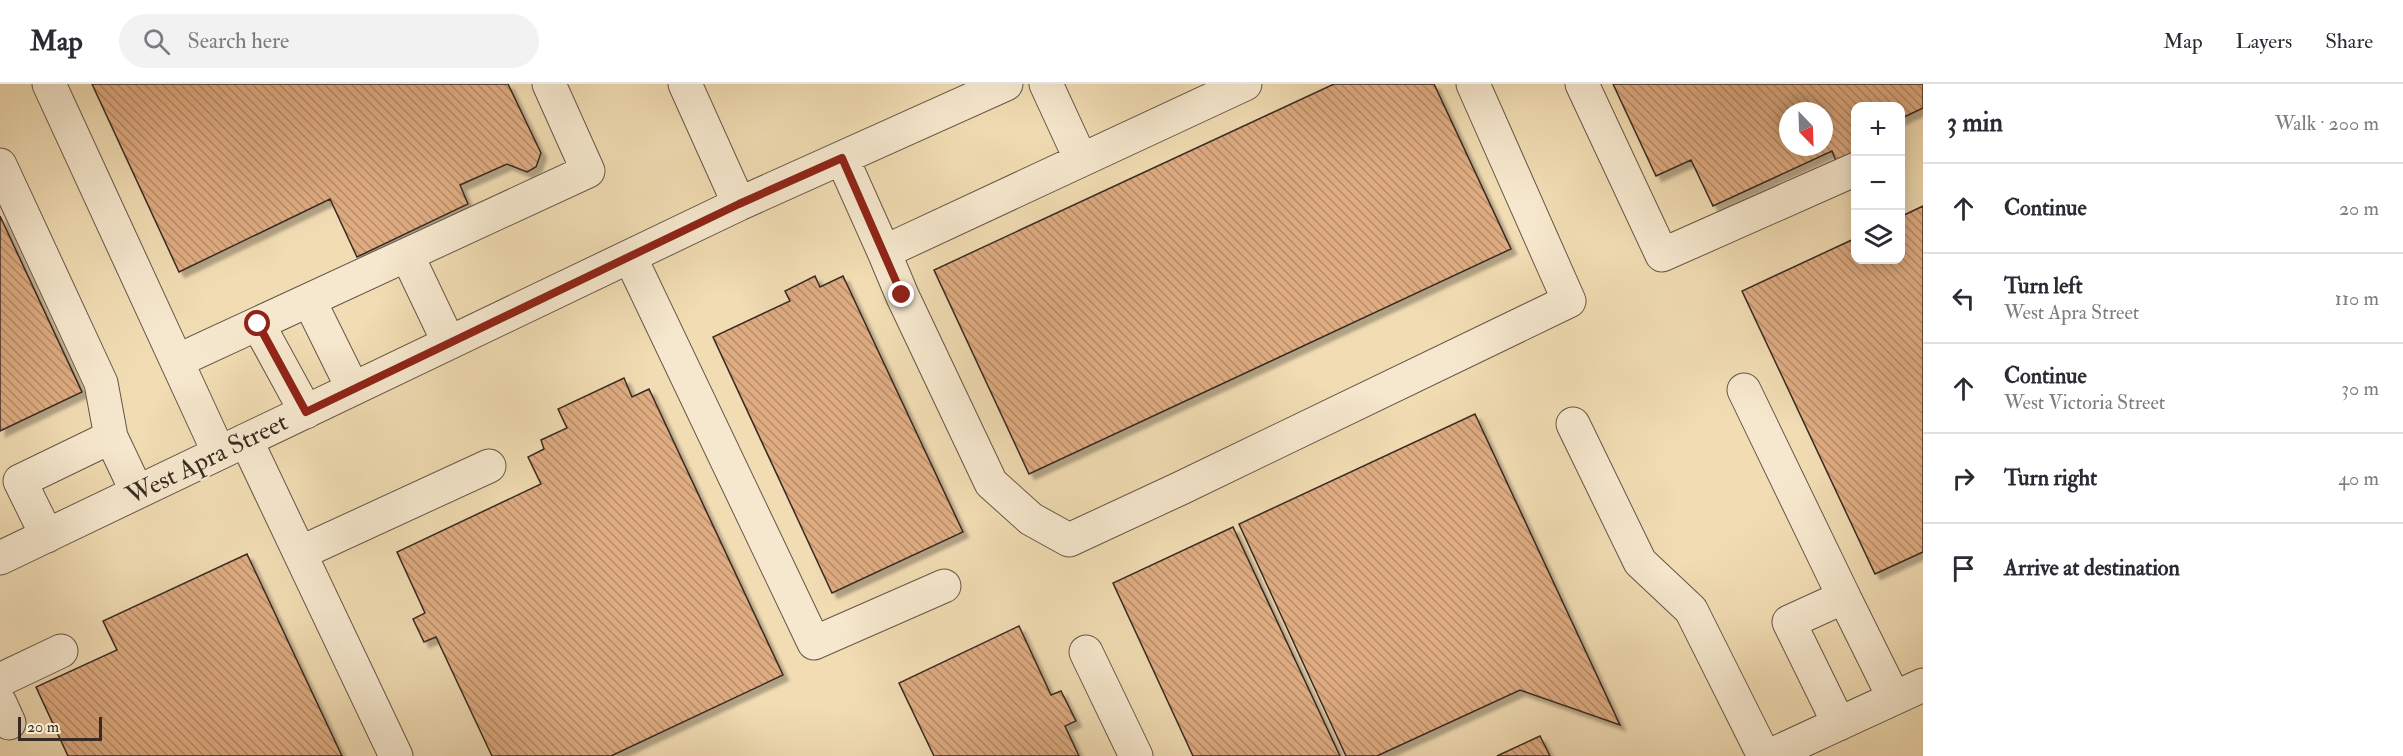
<!DOCTYPE html>
<html lang="en">
<head>
<meta charset="utf-8">
<style>
  :root { --surface:#fff; --page:#f2f2f3; --text:#2b2b33; --muted:#7c7c81; --line:#e1e1e2 }
  body { margin:0; font-family:"IM FELL Double Pica",serif; background:var(--page); color:var(--text) }
  .controls { position:absolute; right:18px; top:18px; display:grid; overflow:hidden; border-radius:12px; box-shadow:0 3px 15px #0003 }
  .controls button { width:54px; height:54px; display:grid; place-items:center; padding:0; border:0; border-bottom:2px solid var(--line); background:var(--surface); color:var(--text); font:30px sans-serif }
  .compass { position:absolute; left:1779px; top:18px; width:54px; height:54px; border-radius:50%; background:var(--surface); box-shadow:0 3px 15px #0003; rotate:157deg }
  .scale { position:absolute; left:18px; bottom:15px; width:84px; box-sizing:border-box; padding-left:6px; border:3px solid #382a23; border-top:0; font-size:16px; line-height:21px; white-space:nowrap; color:#382a23; -webkit-text-stroke:4px #f6e8ce; paint-order:stroke }
  .stop { position:absolute; width:18px; height:18px; margin:-14px; border:4px solid #8f2418; border-radius:50%; background:#fff }
  .stop.end { background:#8f2418; border-color:#fff; box-shadow:0 2px 6px #0008 }
  .list { margin:0; padding:0; list-style:none }
  h2 { display:flex; justify-content:space-between; align-items:center; height:78px; margin:0; padding:0 24px; font-size:26px }
  h2 small { font-size:20px; font-weight:400; color:var(--muted) }
  .list li { display:grid; grid-template-columns:39px 1fr auto; gap:18px; align-items:center; box-sizing:border-box; height:90px; padding:0 24px; border-top:2px solid var(--line) }
  .list b { display:block; font-size:22px; white-space:nowrap }
  .list p { margin:0; font-size:20px; white-space:nowrap; color:var(--muted) }
  .list em { font-size:20px; font-style:normal; color:var(--muted) }
  .icon { flex:none; width:33px; height:33px; fill:none; stroke:currentColor; stroke-width:2; stroke-linecap:round; stroke-linejoin:round }
  .map { position:relative; flex:none; width:1923px; height:672px; overflow:hidden }
  header { display:flex; align-items:center; gap:36px; box-sizing:border-box; height:84px; padding:0 30px; background:var(--surface); border-bottom:2px solid var(--line) }
  header strong { font-size:28px }
  nav { display:flex; gap:33px; margin-inline-start:auto; font-size:21px }
  .search { width:420px; height:54px; background:var(--page); display:flex; align-items:center; gap:15px; box-sizing:border-box; padding:0 21px; border-radius:33px; color:var(--muted); font-size:22px }
  main { display:flex }
  aside { flex:1; background:var(--surface) }
  .map>svg:first-child { display:block }
  .building { fill:url(#building-back-hatch); stroke:#382a23; stroke-width:1.5; fill-rule:evenodd; filter:url(#shadow) }
  .lines { fill:none; stroke-linecap:round; stroke-linejoin:round }
  .minor-casing { stroke:#665647; stroke-width:35 }
  .minor { stroke:#f6e8ce; stroke-width:33 }
  .route { stroke:#8f2418; stroke-width:8 }
  .labels { text-anchor:middle; dominant-baseline:central; stroke-width:4.5; stroke-linejoin:round; paint-order:stroke }
  .street-label { font-size:26px; fill:#382a23; stroke:#f6e8ce }
</style>
</head>
<body>
<header>
<strong>Map</strong>
<div class="search"><svg class="icon" aria-label="search" viewBox="0 0 24 24"><circle cx="10" cy="10" r="6"/><path d="M15 15l6 6"/></svg>Search here</div>
<nav><a>Map</a><a>Layers</a><a>Share</a></nav>
</header>
<main>
<div class="map">
<svg width="1923" height="672" viewBox="0 0 1923 672">
  <defs>
    <pattern id="building-back-hatch" width="6" height="6" patternUnits="userSpaceOnUse" patternTransform="scale(1.5)"><rect width="6" height="6" fill="#dfac82"/><path d="M-1 5l2 2M0 0l6 6M5-1l2 2" fill="none" stroke="#b68c6a"/></pattern>
    <filter id="shadow"><feDropShadow dx="5.5" dy="5.5" stdDeviation="1.5" flood-color="#0004"/></filter>
  </defs>
  <rect width="100%" height="100%" fill="#f1dcb3"/>
  <filter id="stains"><feTurbulence type="fractalNoise" baseFrequency=".00333" numOctaves="4"/><feColorMatrix values="0 0 0 0 .2 0 0 0 0 .09 0 0 0 0 .02 0 0 0 .5 -.17"/></filter>
  <radialGradient id="worn" r=".72"><stop offset=".6" stop-color="#630" stop-opacity="0"/><stop offset="1" stop-color="#630" stop-opacity=".3"/></radialGradient>
  <path class="building" d="M92 0H508L541 69 536 83 527 88 507 80 460 101 468 120 357 173 330 115 179 188Z
    M1334 0H1434L1511 165 1029 390 934 186Z
    M1613 0H1923V24L1900 35V22H1856V68L1836 77 1832 67 1713 122 1691 76 1656 92ZM1788 27H1824V63H1788Z
    M1923 122V468L1875 490 1742 207 1856 154V176H1900V133Z
    M0 132 82 308 0 347Z
    M815 192 820 203 843 192 963 448 832 509 713 253 790 217 785 207Z
    M624 294 632 313 649 305 783 591 611 672H492L436 553 424 558 413 535 425 529 397 468 541 400 528 373 544 365 541 356 567 344 558 325Z
    M1475 330 1620 641 1520 606 1377 672H1346L1239 440Z
    M1233 443 1340 672H1193L1113 499Z
    M247 470 342 672H68L36 603 117 566 103 537Z
    M1019 542 1051 611 1061 607 1076 637 1065 642 1079 672H934L899 599Z
    M1540 652 1550 672H1497Z"/>
  <g class="lines">
    <defs>
      <path id="minor" d="M49 0 219 369
        M685 0 739 120
        M1046 0 1081 76
        M1582 0 1662 171 1856 85
        M842 74 884 168 1245 0
        M0 81 101 299 111 353 137 408
        M884 168 902 211 991 399 1031 435 1069 456 1179 405 1569 217 1473 0
        M407 171 449 259
        M630 173 814 559 944 502
        M309 216 353 305
        M258 240 306 328
        M177 277 588 87 549 0
        M1744 306 1844 513
        M1573 340 1640 478 1691 526 1764 672
        M246 356 396 672
        M47 452 20 397 111 353
        M300 469 489 382
        M0 474 739 120 1006 0
        M1086 568 1136 672
        M0 596 61 567
        M0 619 9 639
        M1839 640 1789 538 1844 513 1894 614
        M1769 672 1923 601"/>
    </defs>
    <use href="#minor" class="minor-casing"/>
    <use href="#minor" class="minor"/>
  </g>
  <g class="lines">
    <path class="route" d="M258 240 306 328 739 120 842 74 902 211"/>
  </g>
  <g class="labels">
    <g class="street-label">
      <text transform="translate(207 375) rotate(-26)">West Apra Street</text>
    </g>
  </g>
  <rect width="100%" height="100%" filter="url(#stains)"/>
  <rect width="100%" height="100%" fill="url(#worn)"/>
</svg>
<div class="controls">
<button>+</button>
<button>−</button>
<button><svg class="icon" aria-label="layers" viewBox="0 0 24 24"><path d="M12 4l9 5-9 5-9-5zM3 14l9 5 9-5"/></svg></button>
</div>
<svg class="compass" viewBox="-18 -18 36 36"><path d="M0-13l5 13h-10z" fill="#e53935"/><path d="M0 13l5-13h-10z" fill="#7c7c81"/></svg>
<div class="scale">20 m</div>
<div class="stop" style="left:258px;top:240px"></div>
<div class="stop end" style="left:902px;top:211px"></div>
</div>
<aside>
<h2>3 min<small>Walk · 200 m</small></h2>
<ul class="list">
<li><svg class="icon" aria-label="ahead" viewBox="0 0 24 24"><path d="M12 20V5M6 11l6-6 6 6"/></svg><div><b>Continue</b></div><em>20 m</em></li>
<li><svg class="icon" aria-label="left" viewBox="0 0 24 24"><path d="M17 20v-9H6M10 6l-5 5 5 5"/></svg><div><b>Turn left</b><p>West Apra Street</p></div><em>110 m</em></li>
<li><svg class="icon" aria-label="ahead" viewBox="0 0 24 24"><path d="M12 20V5M6 11l6-6 6 6"/></svg><div><b>Continue</b><p>West Victoria Street</p></div><em>30 m</em></li>
<li><svg class="icon" aria-label="right" viewBox="0 0 24 24"><path d="M7 20v-9h11M14 6l5 5-5 5"/></svg><div><b>Turn right</b></div><em>40 m</em></li>
<li><svg class="icon" aria-label="arrive" viewBox="0 0 24 24"><path d="M6 21V4h12l-3 4 3 4H6"/></svg><div><b>Arrive at destination</b></div></li>
</ul>
</aside>
</main>
</body>
</html>
